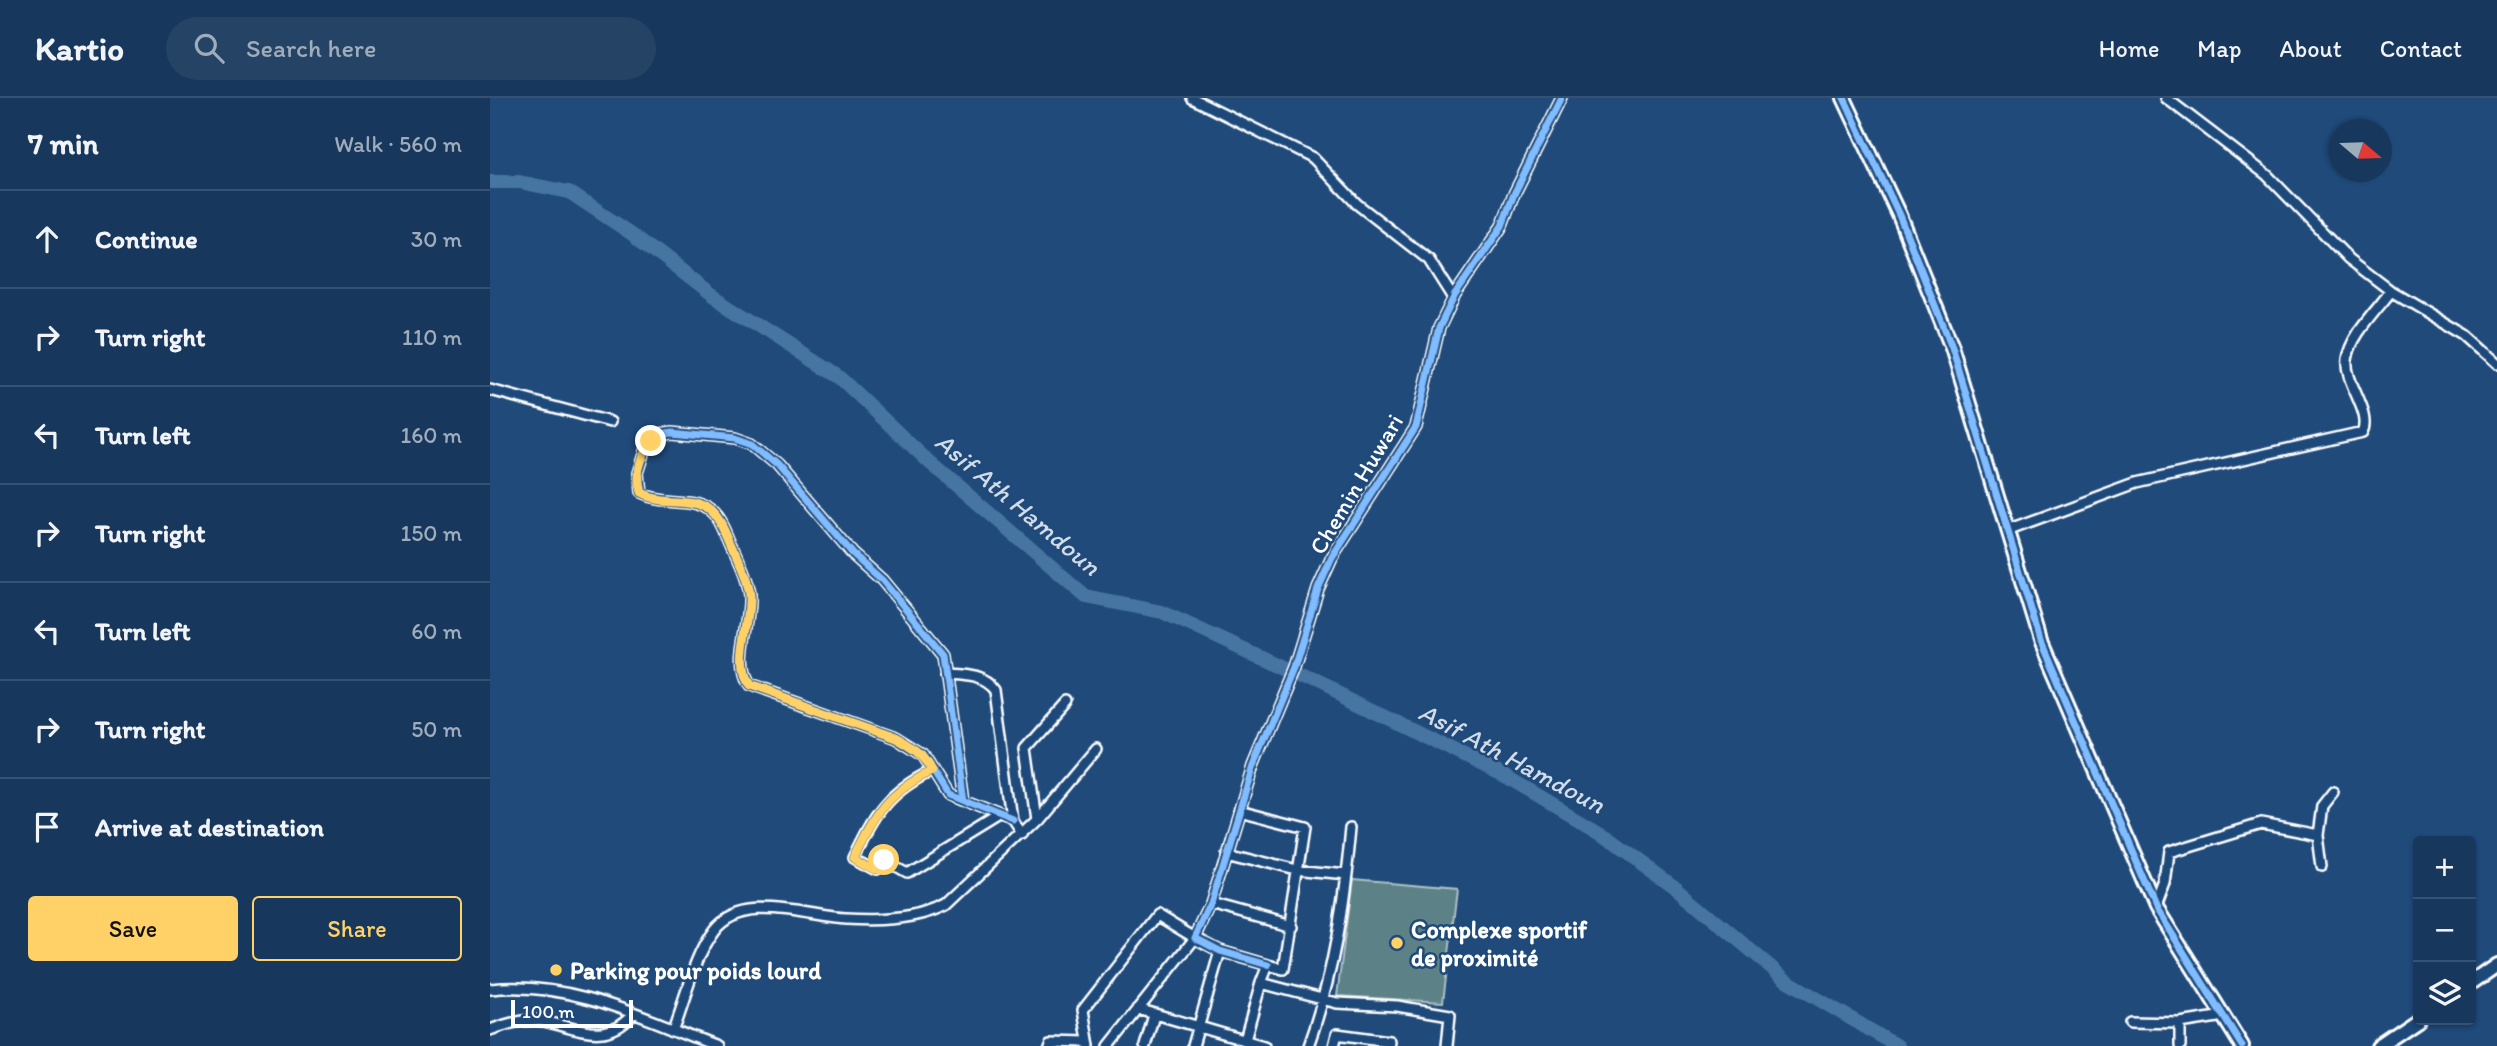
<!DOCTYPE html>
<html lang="en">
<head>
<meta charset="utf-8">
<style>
  :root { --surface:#17385c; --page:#244365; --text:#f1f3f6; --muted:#9eacbb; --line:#365272; --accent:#ffd166 }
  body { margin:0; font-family:Itim,sans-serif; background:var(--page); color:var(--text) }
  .controls { position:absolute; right:21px; bottom:21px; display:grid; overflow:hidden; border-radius:7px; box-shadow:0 2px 5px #0004 }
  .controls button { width:63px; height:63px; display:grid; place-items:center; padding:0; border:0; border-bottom:2px solid var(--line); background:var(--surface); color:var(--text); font:35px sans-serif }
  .compass { position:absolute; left:1839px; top:21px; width:63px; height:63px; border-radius:50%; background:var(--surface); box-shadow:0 2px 5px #0004; rotate:109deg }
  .scale { position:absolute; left:21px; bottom:18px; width:122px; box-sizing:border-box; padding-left:7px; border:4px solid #fff; border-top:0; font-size:19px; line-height:24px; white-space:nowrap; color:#fff; -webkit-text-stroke:5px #1f4a7a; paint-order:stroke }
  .stop { position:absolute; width:21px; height:21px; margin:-16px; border:5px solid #ffd166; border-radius:50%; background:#fff }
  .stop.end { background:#ffd166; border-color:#fff; box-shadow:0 2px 7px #0008 }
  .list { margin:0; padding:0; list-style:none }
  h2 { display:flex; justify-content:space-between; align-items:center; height:91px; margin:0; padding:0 28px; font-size:30px }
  h2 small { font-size:23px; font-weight:400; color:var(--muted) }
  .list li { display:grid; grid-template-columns:46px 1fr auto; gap:21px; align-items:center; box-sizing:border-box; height:98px; padding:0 28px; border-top:2px solid var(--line) }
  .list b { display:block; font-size:26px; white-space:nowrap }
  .list em { font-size:23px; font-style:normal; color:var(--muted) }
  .actions { display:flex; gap:14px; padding:21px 28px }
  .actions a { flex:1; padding:16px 0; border:2px solid var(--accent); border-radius:7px; text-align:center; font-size:24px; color:var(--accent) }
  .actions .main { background:var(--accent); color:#111 }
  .icon { flex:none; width:38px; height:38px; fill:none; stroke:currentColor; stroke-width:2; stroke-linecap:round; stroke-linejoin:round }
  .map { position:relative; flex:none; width:2007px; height:948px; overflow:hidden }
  header { display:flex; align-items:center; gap:42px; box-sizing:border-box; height:98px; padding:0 35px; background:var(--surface); border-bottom:2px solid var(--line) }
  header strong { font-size:33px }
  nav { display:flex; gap:38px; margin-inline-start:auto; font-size:24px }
  .search { width:490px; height:63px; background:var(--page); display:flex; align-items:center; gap:18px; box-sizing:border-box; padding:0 24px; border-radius:38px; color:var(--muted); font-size:26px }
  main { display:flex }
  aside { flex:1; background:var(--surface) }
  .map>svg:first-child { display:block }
  .green { fill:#5c8288; stroke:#aec0c4; stroke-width:2 }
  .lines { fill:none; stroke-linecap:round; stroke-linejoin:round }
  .river { stroke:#4674a2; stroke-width:14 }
  .minor-casing { stroke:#fff; stroke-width:14 }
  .tertiary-casing { stroke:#fff; stroke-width:18 }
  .minor { stroke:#1f4a7a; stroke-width:9 }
  .tertiary { stroke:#1f4a7a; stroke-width:12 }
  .cycleway-casing { stroke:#1f4a7a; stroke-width:11 }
  .cycleway { stroke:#80bcff; stroke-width:7 }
  .route { stroke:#ffd166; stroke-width:9 }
  .poi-dot { fill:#ffd166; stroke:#1f4a7a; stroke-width:2.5 }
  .labels { text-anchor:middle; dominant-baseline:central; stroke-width:5; stroke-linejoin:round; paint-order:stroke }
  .street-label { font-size:24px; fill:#fff; stroke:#1f4a7a }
  .poi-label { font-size:24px; font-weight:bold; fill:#fff; stroke:#1f4a7a; text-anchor:start }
  .water-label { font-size:26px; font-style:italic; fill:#d1dce8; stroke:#1f4a7a }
</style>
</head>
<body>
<header>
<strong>Kartio</strong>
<div class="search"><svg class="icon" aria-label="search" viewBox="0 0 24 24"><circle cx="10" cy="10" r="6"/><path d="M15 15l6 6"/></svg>Search here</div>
<nav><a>Home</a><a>Map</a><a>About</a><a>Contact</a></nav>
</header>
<main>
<aside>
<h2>7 min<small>Walk · 560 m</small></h2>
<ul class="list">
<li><svg class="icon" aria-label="ahead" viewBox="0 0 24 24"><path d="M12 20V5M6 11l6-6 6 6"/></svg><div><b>Continue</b></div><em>30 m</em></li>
<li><svg class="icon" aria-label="right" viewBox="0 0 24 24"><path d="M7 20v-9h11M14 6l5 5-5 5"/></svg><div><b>Turn right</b></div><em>110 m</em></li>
<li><svg class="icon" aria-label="left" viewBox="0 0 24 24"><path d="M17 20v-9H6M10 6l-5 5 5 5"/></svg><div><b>Turn left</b></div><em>160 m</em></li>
<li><svg class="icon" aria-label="right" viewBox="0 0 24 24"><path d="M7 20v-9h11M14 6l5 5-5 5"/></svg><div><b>Turn right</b></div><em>150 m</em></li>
<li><svg class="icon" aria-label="left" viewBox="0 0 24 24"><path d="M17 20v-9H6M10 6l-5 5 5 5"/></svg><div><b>Turn left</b></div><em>60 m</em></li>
<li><svg class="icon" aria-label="right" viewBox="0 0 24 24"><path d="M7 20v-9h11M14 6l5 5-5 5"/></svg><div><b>Turn right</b></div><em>50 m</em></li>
<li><svg class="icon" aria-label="arrive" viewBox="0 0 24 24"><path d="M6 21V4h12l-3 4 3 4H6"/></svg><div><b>Arrive at destination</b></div></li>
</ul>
<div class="actions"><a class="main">Save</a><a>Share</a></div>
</aside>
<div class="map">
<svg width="2007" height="948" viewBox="0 0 2007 948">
  <rect width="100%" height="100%" fill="#1f4a7a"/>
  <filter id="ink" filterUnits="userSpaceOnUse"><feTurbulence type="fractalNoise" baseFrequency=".0143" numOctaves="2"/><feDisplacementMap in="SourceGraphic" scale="14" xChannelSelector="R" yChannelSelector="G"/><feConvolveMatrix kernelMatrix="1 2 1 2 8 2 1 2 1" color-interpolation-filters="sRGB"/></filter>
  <g filter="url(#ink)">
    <path class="green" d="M862 782 967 791 953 904 847 898Z"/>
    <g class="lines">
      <path class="river" d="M0 84H29L79 94 142 136 221 197 349 279 439 364 596 499 672 514 828 586 1015 678 1110 734 1188 791 1296 882 1407 948"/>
      <defs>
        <path id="minor" d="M702 0 823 60 867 106 939 162 963 200
          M1676 0 1777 77 1859 161 1901 193 1977 238 2007 265
          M0 292 120 324
          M1517 433 1647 385 1873 334C1883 316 1854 284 1857 262 1860 238 1887 212 1901 193
          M455 575C474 576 495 576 506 592L523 723 532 737
          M442 673C397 694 385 717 365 759L388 771 394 762 417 775 510 718
          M473 703 453 556 392 482 363 456 287 367 262 346 245 340 182 334 171 336 154 353 147 375 149 395C171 406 198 397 218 410 231 419 235 432 241 446 248 462 257 479 259 497 261 526 243 563 259 588L406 640 433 657 458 697 523 723
          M749 712 815 729 793 871 778 867 771 885
          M547 721 537 650 575 607
          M1828 737 1832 708 1843 694
          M736 754 807 772 856 777
          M721 806 801 828
          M1666 810 1675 786 1679 754 1771 726 1828 737 1832 769
          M778 867 730 853 705 840 721 806 763 668 804 569 828 491 842 460 926 329 949 230 965 197 1012 128 1024 96 1072 0
          M0 891C80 882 154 920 227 948
          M648 911 774 948
          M1640 924 1690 925 1734 918
          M1690 925V948
          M183 931C196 899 203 860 224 832 253 794 317 819 356 821 389 823 427 822 456 807L547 721 606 651
          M0 932C17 926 35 920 53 923 87 930 116 948 143 916
          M755 942 771 885 847 905 907 908 960 917 957 948
          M559 948 561 943 598 944
          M599 948 593 912 667 817 705 840 619 948
          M655 948 664 917
          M703 948 730 853
          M818 948C844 876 854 805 861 729
          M844 948 847 936 899 943 898 948"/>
        <path id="tertiary" d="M1354 0 1409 117 1462 250 1551 542 1666 810 1752 948
          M1981 885 2007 867
          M1888 948 1928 921"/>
      </defs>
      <use href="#minor" class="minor-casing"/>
      <use href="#tertiary" class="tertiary-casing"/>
      <use href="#minor" class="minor"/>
      <use href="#tertiary" class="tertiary"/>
      <defs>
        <path id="cycleway" d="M1354 0 1409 117 1462 250 1551 542 1666 810 1752 948
          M473 703 453 556 392 482 363 456 287 367 262 346 245 340 182 334 171 336 154 353 147 375 149 395C171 406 198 397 218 410 231 419 235 432 241 446 248 462 257 479 259 497 261 526 243 563 259 588L406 640 433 657 458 697 523 723
          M778 867 730 853 705 840 721 806 763 668 804 569 828 491 842 460 926 329 949 230 965 197 1012 128 1024 96 1072 0"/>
      </defs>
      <use href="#cycleway" class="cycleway-casing"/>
      <use href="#cycleway" class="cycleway"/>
    </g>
  </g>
  <g class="lines" filter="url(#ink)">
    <path class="route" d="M161 343C150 358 143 377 149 395 171 407 198 397 218 410 230 419 235 432 241 446 248 462 257 479 259 497 261 526 243 563 259 588L406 640C423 649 434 656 442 673 398 694 385 717 365 759L387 771 394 762"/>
  </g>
  <g class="poi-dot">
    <circle cx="907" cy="845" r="7"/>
    <circle cx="66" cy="872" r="7"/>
  </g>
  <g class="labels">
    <g class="street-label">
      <text transform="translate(866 386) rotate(-59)">Chemin Huwari</text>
    </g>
    <g class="poi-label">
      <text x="921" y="831">Complexe sportif<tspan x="921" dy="28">de proximité</tspan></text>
      <text x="80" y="872">Parking pour poids lourd</text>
    </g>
    <g class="water-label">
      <text transform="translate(528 406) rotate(40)">Asif Ath Hamdoun</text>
      <text transform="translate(1022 660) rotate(28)">Asif Ath Hamdoun</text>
    </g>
  </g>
</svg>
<div class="controls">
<button>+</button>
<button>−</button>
<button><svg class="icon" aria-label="layers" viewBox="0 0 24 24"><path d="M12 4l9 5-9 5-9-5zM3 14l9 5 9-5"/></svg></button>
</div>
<svg class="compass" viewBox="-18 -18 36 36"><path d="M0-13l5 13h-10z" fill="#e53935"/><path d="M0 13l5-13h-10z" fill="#9eacbb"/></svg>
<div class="scale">100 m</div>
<div class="stop" style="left:394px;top:762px"></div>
<div class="stop end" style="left:161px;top:343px"></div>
</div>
</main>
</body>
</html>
